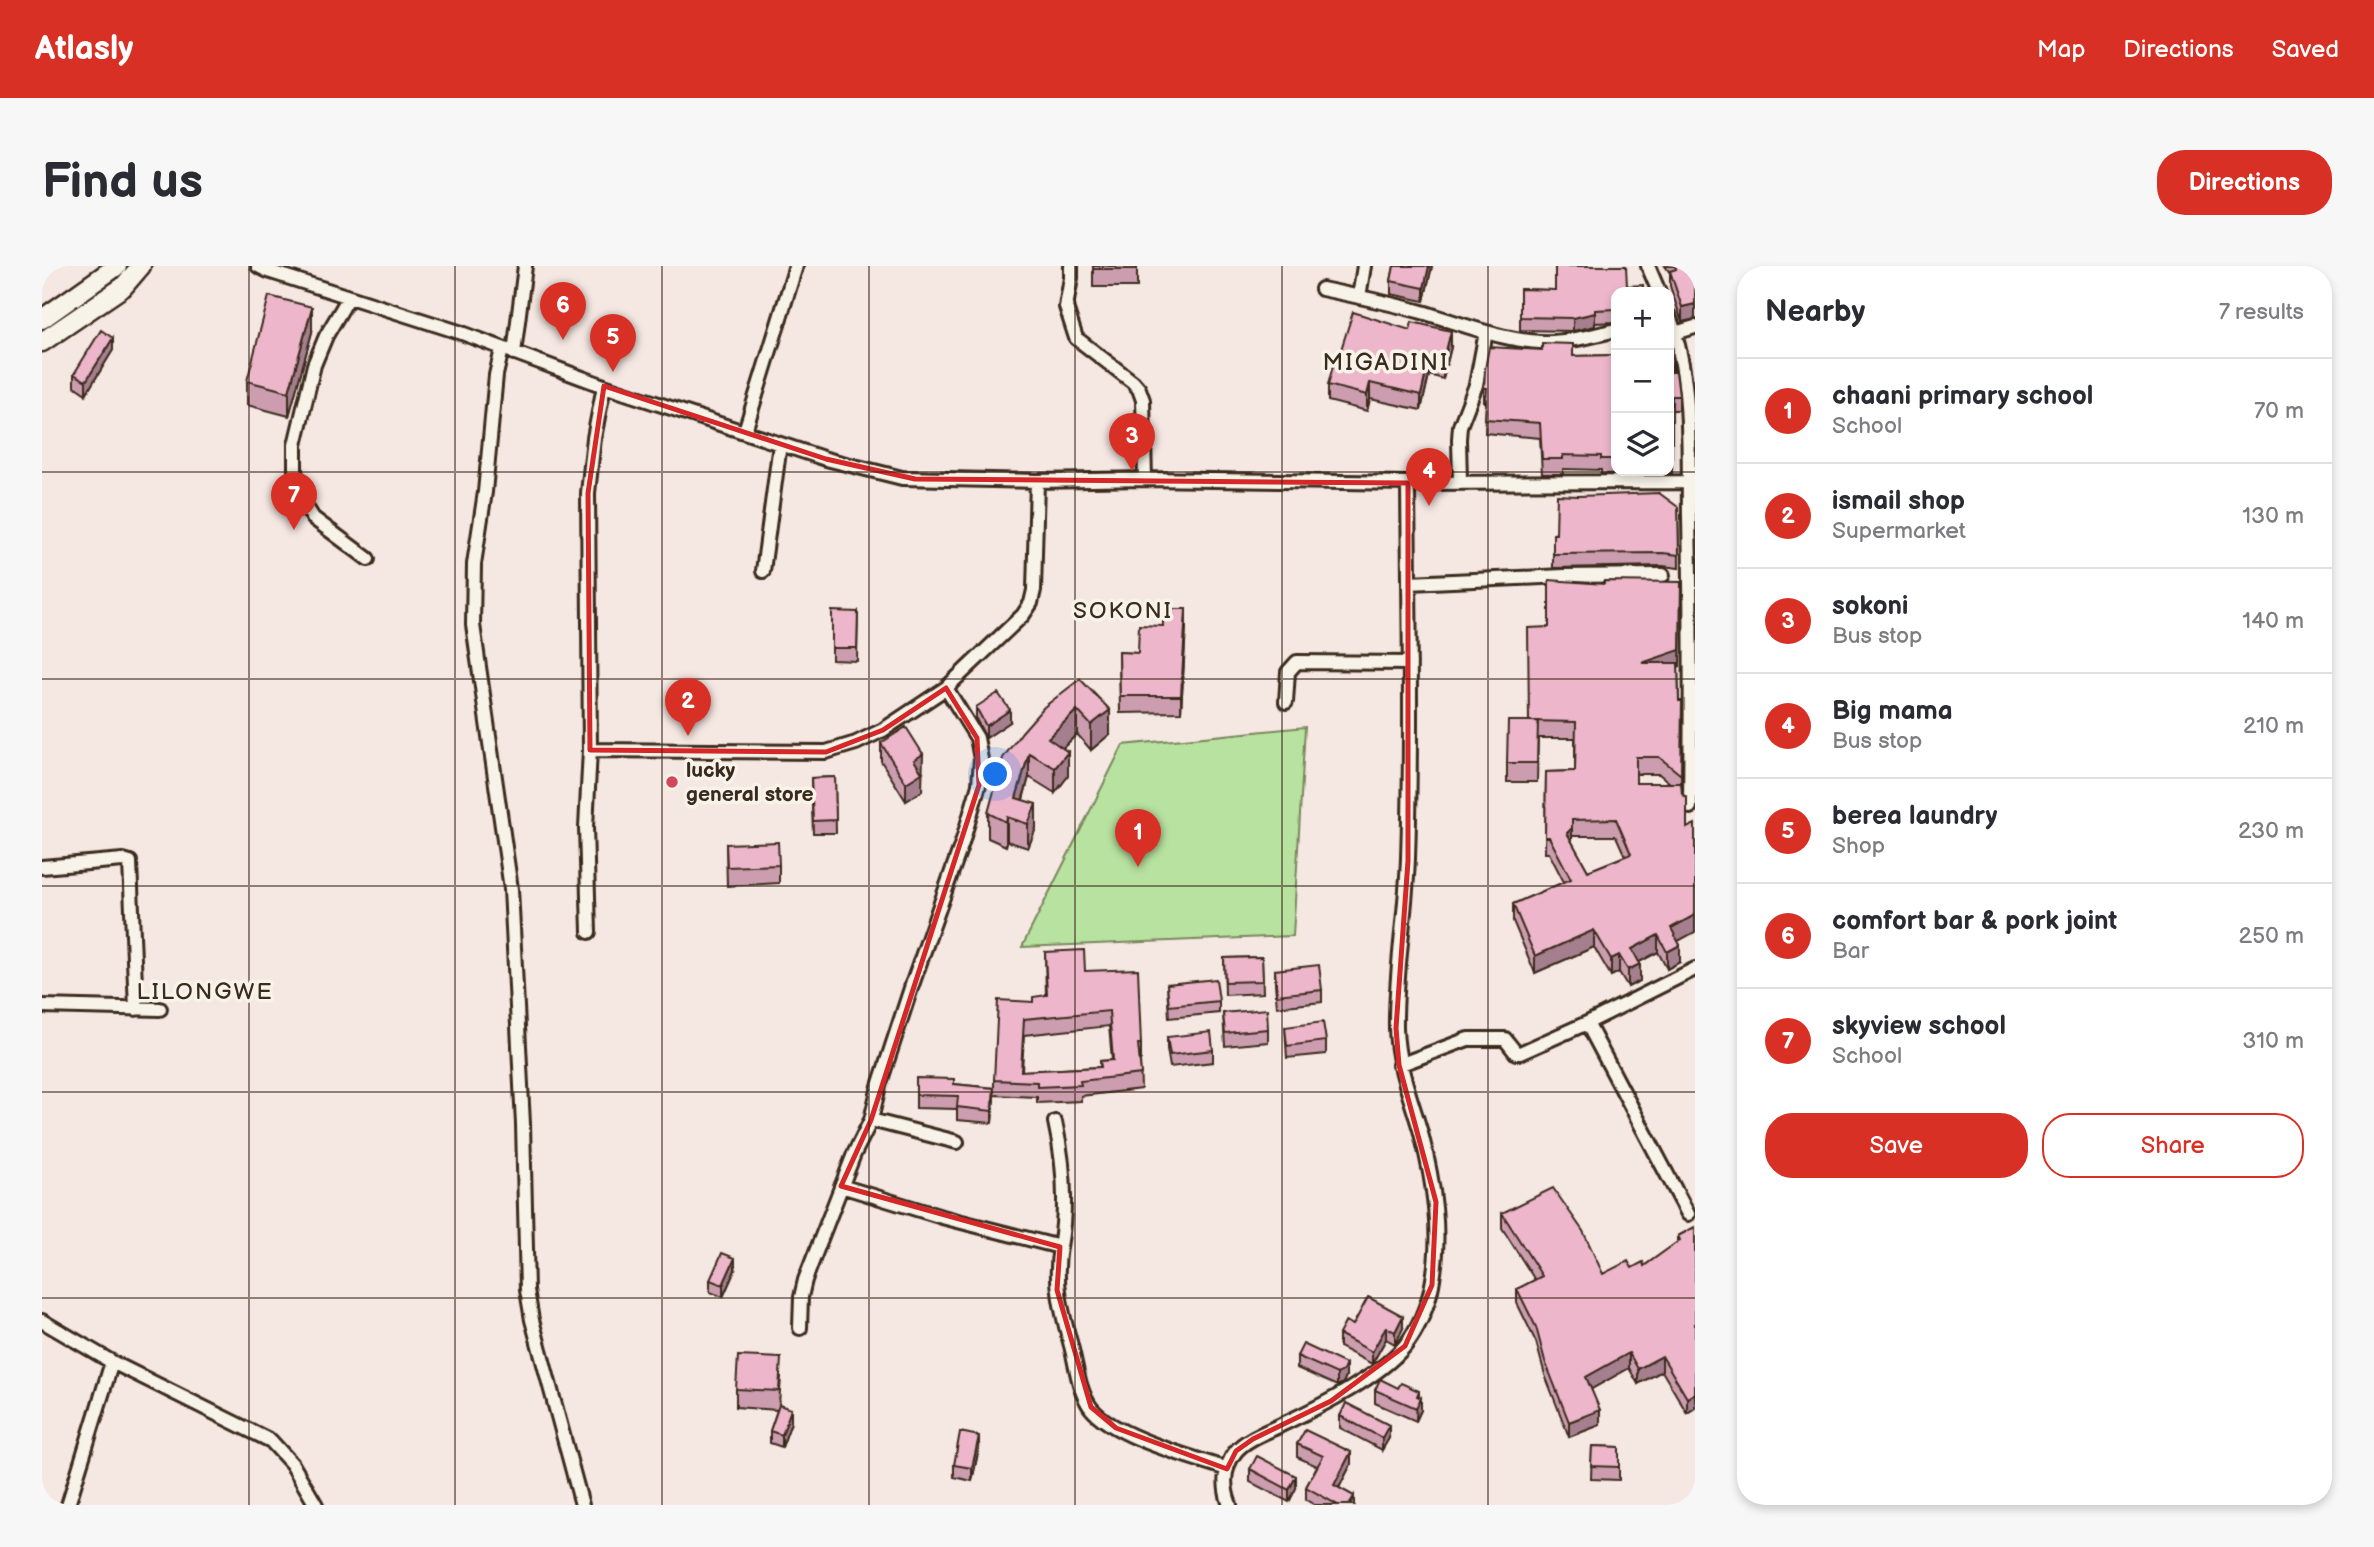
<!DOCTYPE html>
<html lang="en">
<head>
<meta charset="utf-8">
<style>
  :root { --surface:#fff; --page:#f7f7f7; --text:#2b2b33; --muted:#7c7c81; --line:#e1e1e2; --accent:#d93025 }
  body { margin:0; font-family:"Balsamiq Sans",sans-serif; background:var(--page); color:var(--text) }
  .controls { position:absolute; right:21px; top:21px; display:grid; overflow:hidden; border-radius:14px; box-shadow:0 4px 10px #0003 }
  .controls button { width:63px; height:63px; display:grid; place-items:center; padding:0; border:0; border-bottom:2px solid var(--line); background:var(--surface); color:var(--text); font:35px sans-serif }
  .you { position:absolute; left:954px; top:509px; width:24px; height:24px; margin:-18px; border:5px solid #fff; border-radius:50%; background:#1a73e8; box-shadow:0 0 0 10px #1a73e833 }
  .badge { display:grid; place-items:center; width:46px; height:46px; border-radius:50%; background:var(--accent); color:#fff; font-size:23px; font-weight:700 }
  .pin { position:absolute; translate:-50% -58px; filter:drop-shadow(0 2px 4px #0008) }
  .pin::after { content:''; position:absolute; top:37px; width:24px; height:21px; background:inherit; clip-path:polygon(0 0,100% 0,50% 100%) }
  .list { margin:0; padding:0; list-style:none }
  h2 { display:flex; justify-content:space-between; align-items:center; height:91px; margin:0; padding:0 28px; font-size:30px }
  h2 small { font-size:23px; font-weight:400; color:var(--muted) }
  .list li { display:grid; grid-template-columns:46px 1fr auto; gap:21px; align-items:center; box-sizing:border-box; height:105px; padding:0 28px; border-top:2px solid var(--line) }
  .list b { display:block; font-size:26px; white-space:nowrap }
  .list p { margin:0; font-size:23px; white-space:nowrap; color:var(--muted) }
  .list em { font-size:23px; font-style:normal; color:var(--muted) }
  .actions { display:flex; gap:14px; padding:21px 28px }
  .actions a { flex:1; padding:16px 0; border:2px solid var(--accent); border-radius:28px; text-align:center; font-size:24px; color:var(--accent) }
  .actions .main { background:var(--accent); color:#fff }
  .icon { flex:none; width:38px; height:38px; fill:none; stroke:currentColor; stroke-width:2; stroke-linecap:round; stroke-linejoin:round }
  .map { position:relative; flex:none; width:1653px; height:1239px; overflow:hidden; border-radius:28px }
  header { display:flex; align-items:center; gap:42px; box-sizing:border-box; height:98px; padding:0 35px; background:var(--accent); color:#fff }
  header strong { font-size:33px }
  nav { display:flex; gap:38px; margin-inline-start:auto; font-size:24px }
  .intro { display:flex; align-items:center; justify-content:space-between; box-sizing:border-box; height:168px; padding:0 42px }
  h1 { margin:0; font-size:49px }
  .button { padding:18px 32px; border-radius:28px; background:var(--accent); color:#fff; font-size:24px; font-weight:700 }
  main { display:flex; gap:42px; padding:0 42px }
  aside { flex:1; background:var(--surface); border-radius:28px; box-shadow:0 4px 10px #0003 }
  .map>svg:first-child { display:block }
  .green { fill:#b8e29f; stroke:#7a865e; stroke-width:2 }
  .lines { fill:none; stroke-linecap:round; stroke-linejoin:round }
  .minor-casing { stroke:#3b2a1e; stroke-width:18 }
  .secondary-casing { stroke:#3b2a1e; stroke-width:23 }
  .minor { stroke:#f7f3e8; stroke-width:12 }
  .secondary { stroke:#f7f3e8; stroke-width:18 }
  .wall { fill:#cc9daf; stroke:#3b2a1e; stroke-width:2; fill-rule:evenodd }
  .shaded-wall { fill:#a67f8e; stroke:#3b2a1e; stroke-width:2 }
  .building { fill:#edb6cb; stroke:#3b2a1e; stroke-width:2; fill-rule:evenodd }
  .marked { fill:none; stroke:#d62828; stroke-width:5; stroke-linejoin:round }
  .grid { fill:none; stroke:#3b2a1e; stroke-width:2; stroke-opacity:0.55 }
  .poi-dot { fill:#d1495b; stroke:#f7f3e8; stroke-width:2.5 }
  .labels { text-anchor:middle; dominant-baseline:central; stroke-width:7; stroke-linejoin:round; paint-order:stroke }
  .poi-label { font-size:21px; font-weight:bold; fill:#3b2a1e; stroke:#f7f3e8; text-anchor:start }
  .neighbourhood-label { font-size:23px; letter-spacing:2px; fill:#3b2a1e; stroke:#f7f3e8 }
  .quarter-label { font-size:24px; letter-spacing:2px; fill:#3b2a1e; stroke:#f7f3e8 }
</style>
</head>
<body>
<header>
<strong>Atlasly</strong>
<nav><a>Map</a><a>Directions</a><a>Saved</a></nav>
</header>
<div class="intro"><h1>Find us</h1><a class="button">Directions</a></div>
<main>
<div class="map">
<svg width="1653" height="1239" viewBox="0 0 1653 1239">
  <rect width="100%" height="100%" fill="#f5e7e2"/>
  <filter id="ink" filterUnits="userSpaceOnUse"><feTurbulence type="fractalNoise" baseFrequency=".0143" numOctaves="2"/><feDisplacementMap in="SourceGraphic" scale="14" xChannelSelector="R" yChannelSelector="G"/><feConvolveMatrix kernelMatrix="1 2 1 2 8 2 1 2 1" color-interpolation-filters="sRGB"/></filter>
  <g filter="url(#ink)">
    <path class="green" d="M1263 461 1251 670 980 681 1081 479Z"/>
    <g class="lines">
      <defs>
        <path id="minor" d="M216 0 226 5 417 66 562 120 784 193 860 212 995 215 1103 213 1366 217 1646 216
          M1029 0V12L1024 41 1034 72 1091 116 1097 123 1101 134 1103 213
          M1606 0 1617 26
          M1280 23C1314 30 1347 37 1380 46 1421 58 1468 78 1511 76 1532 75 1554 69 1574 64
          M307 31 284 70 272 99 253 179V205L261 236 271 252 326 293
          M1317 31 1322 0
          M1627 50C1651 113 1646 183 1647 250 1649 347 1649 444 1648 541
          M1633 67 1653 61
          M460 83 454 109 443 226 432 298 431 359 469 623 481 858 485 1024 490 1054 540 1239
          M472 87 483 0
          M703 165 754 0
          M1418 216 1417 173 1418 160 1434 119 1444 66
          M721 305 738 178
          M1367 317 1522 310 1621 309
          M1244 436 1246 406 1255 396 1368 397
          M548 484 784 486 814 477 841 464 904 422 981 349 989 337 992 324 995 215
          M0 601 81 594 88 596 94 743
          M547 666 544 561 548 484 546 227 552 172 562 120
          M0 740 118 743
          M1545 757 1646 948
          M1357 799 1426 773H1463L1474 787H1478L1545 757 1653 703
          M829 854 915 876
          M1013 856C1022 896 1025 941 1018 981
          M799 920 900 951 1018 981C1012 1015 1019 1043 1028 1076 1034 1096 1036 1125 1049 1142 1072 1171 1150 1191 1185 1203
          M0 1055 70 1096 229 1175 250 1198 274 1239
          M758 1062 759 1031 763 1014 812 888 829 854 837 820 870 719 920 577 937 519 939 493 935 472 904 422
          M26 1239 70 1096
          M1188 1239C1181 1221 1181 1201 1194 1185 1205 1172 1228 1165 1243 1157 1281 1139 1335 1112 1362 1081 1376 1064 1386 1040 1390 1019 1400 968 1392 917 1379 867 1369 832 1355 800 1354 762 1353 706 1364 649 1366 592 1370 467 1367 342 1366 217"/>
        <path id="secondary" d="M0 53 75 0
          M0 76 81 21 99 0"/>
      </defs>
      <use href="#minor" class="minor-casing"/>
      <use href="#secondary" class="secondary-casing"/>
      <use href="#minor" class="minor"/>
      <use href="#secondary" class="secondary"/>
    </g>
    <path class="wall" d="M1051 0H1095V21H1051Z
      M1352 0H1390L1382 35 1349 28V15Z
      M1623 0H1653V53L1640 56 1628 20V7Z
      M1478 23 1574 26V56L1553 57V60L1531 65 1478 64Z
      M270 66 247 150 205 139V115Z
      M1627 76 1631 100V106L1637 130V144H1630V207L1559 208V204L1521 203V208H1500L1498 172 1443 167 1444 136H1442V122L1531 90 1574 89V205H1627Z
      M1409 81 1401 113 1387 109 1379 144 1328 133 1325 145 1286 135V119L1296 93Z
      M71 84 44 128 32 120V108Z
      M1636 241 1637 302 1621 300 1511 302V268Z
      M816 346 815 395 790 394V382Z
      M1144 360 1139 446 1078 447 1077 386 1096 387Z
      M1638 400 1636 401 1637 435H1640L1639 518 1636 675 1638 696 1625 703 1616 686 1597 696 1598 715 1586 721 1577 706 1569 710 1552 681 1493 707 1471 655V638L1522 616 1507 587H1503L1504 506 1533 505V472H1496L1495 516H1465V497L1487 455ZM1594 508H1617L1628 517H1594ZM1530 570H1574L1583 590 1546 605 1530 576Z
      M1038 413 1068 468 1049 484 1035 468 1021 482 1026 510 1013 527 987 511 981 534 994 562 986 582 965 575 964 580 946 572V547Z
      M934 441 968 456 944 472 934 453Z
      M839 477 881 506 880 507V525L864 535 839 495Z
      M793 511 794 567H771L769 512Z
      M684 578 737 599V617L685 620Z
      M1003 686 1043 705 1099 778V793H1098L1099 823 1039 830V835L995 837V831L952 829 950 857 915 854V843L874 842V829L912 818 952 822V814L991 736 1004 729ZM1067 760 1070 794 1058 795V801L980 805 982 769Z
      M1220 691 1221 727 1183 729 1182 692Z
      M1233 704 1280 724V736L1235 741 1233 717Z
      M1125 718 1177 735V747L1127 752Z
      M1181 747 1226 763V776L1183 780Z
      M1243 761 1284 775V788L1245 792Z
      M1125 771 1171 784V796L1128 801 1125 783Z
      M1460 947 1561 1008 1602 1000 1636 976V970L1653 961V1142L1645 1147 1620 1105 1596 1118 1587 1102 1549 1123 1558 1159 1527 1171 1503 1109 1494 1076 1475 1037V1023L1493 1014 1460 962Z
      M693 1004 681 1031 668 1026V1014Z
      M1311 1059 1361 1062 1353 1078 1344 1073 1330 1098 1297 1081V1068Z
      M1255 1090 1304 1110 1301 1117 1295 1120 1255 1102Z
      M739 1111 737 1139 749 1156 740 1181 728 1177V1165L735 1144 694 1141V1123Z
      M1356 1122 1377 1131 1379 1144 1374 1155 1333 1137V1124Z
      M1298 1150 1347 1172 1340 1184 1298 1162Z
      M1255 1178 1309 1198 1297 1222 1312 1239H1273L1264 1234V1221L1275 1200 1255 1191Z
      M1550 1180 1577 1181V1214L1549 1213Z
      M937 1182 930 1215 912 1211V1199Z
      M1208 1203 1254 1222 1247 1236 1208 1216Z"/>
    <path class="shaded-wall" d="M1387 0H1390L1382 35V22Z
      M1653 38V53L1640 56V41Z
      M270 41V66L247 150V126Z
      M1553 47V60L1531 65V52Z
      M1409 65V81L1401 113V97Z
      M71 72V84L44 128V115Z
      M1387 93V109L1379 144V129Z
      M1328 117V133L1325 145V129Z
      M1639 333 1638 400 1600 414V397Z
      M1144 343V360L1139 446V430Z
      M968 444V456L944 472V460Z
      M1035 444V468L1006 496V472Z
      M1068 444V468L1049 484V459Z
      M1026 486V510L1013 527V502Z
      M987 487V511L974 556V532Z
      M881 488 880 525 864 535V517L872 494Z
      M994 538V562L986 582V558Z
      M965 551V575L964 580V556Z
      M1530 562V579L1525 567Z
      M1653 649V666L1629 679V662Z
      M1552 664V681L1493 707V690Z
      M1616 669V686L1590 700V683Z
      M1638 679V696L1625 703V686Z
      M1577 689V706L1569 710V693Z
      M1598 698V715L1586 721V704Z
      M952 822V834L950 857V845Z
      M693 992V1004L681 1031V1019Z
      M1361 1050V1062L1353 1078V1066Z
      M1344 1061V1073L1330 1098V1086Z
      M1587 1087V1102L1544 1126V1111Z
      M1620 1090V1105L1596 1118V1103Z
      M1304 1098V1110L1301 1117 1295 1120V1108Z
      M1377 1125V1135L1379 1132V1144L1374 1155 1375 1130Z
      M1653 1127V1142L1645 1147V1132Z
      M749 1143V1156L740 1181V1169Z
      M1558 1144V1159L1527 1171V1156Z
      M1347 1159V1172L1340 1184V1172Z
      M937 1170V1182L930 1215V1202Z
      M1309 1186V1198L1292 1231V1219Z
      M1254 1210V1222L1247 1236V1224Z
      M1312 1230V1239H1307Z"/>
    <path class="building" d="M1051 0H1095V3H1051Z
      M1352 0H1387L1382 22 1349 15Z
      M1513 0H1584L1585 20 1601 19V26H1574V43L1553 44V47L1531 52 1478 51V23L1513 24Z
      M1633 0H1653V38L1640 41 1628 5 1634 3Z
      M227 30 270 41 247 126 205 115Z
      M1311 46 1368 64 1370 56 1409 65 1401 97 1387 93 1379 129 1328 117 1325 129 1286 119 1293 92 1296 93Z
      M59 64 71 72 44 115 32 108Z
      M1627 76 1630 77 1631 85 1629 106H1634L1637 130H1630V193H1627Z
      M1500 77 1531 78V90L1574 89V193H1559V190L1521 189V193H1500L1498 157 1443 153 1445 122H1442L1443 103 1447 81 1500 84Z
      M1617 227 1636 241 1637 289 1621 287 1511 288V268H1514L1515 229 1536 230Z
      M1507 314 1562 318V315L1639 316 1638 384 1600 397H1636L1637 435H1640L1639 509 1617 491H1594V517H1639L1640 528 1645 532V562L1653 558V649L1629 662 1638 679 1625 686 1616 669 1590 683 1598 698 1586 704 1577 689 1569 693 1552 664 1493 690 1471 638 1529 613 1507 571H1503L1504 506 1533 505 1534 456 1487 455 1486 362 1507 361ZM1574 553 1589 588 1546 605 1525 567 1530 562V554Z
      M1121 343H1144L1139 430H1078L1077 386 1096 387 1097 359 1121 360Z
      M790 345 816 346 815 382H790Z
      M1038 413 1068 444 1049 459 1035 444 1006 472 1026 486 1013 502 987 487 974 532 994 538 986 558 965 551 964 556 946 547 961 492 980 466 1002 441Z
      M956 427 968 444 944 460 934 441Z
      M1466 455H1496L1495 497H1465Z
      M864 461 881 488 872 494 880 507 864 517 839 477Z
      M793 511 794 554 771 555 769 512Z
      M736 576 737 599 685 601 684 578Z
      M1042 684 1043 705 1096 703 1099 778H1096L1099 808 1038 815 1039 819 995 821V816L952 814 956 734 991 736V731L1005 729 1003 686ZM1067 745 1071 794 1058 795 1059 801 979 805 982 753Z
      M1220 691 1221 715 1183 716 1182 692Z
      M1277 699 1280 724 1235 729 1233 704Z
      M1174 713 1177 735 1127 740 1125 718Z
      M1225 743 1226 763 1183 767 1181 747Z
      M1281 756 1284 775 1245 780 1243 761Z
      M1169 766 1171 784 1128 789 1125 771Z
      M874 812 912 813V818L952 822 950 845 915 841 916 830 874 829Z
      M1511 922 1541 965 1561 1008 1586 995 1590 1002 1601 996 1602 1000 1638 974 1636 970 1653 961V1127L1645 1132 1620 1090 1596 1103 1587 1087 1544 1111 1558 1144 1527 1156 1503 1095 1494 1061 1475 1023 1500 1010 1460 947Z
      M680 987 693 992 681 1019 668 1014Z
      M1326 1031 1361 1050 1353 1066 1344 1061 1330 1086 1297 1068 1304 1055 1311 1059Z
      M1261 1078 1304 1098 1301 1105 1295 1108 1255 1090Z
      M696 1090 739 1092 737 1125 694 1123Z
      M1338 1113 1356 1122 1359 1117 1377 1125 1375 1130 1379 1132 1374 1142 1333 1124Z
      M1304 1137 1347 1159 1340 1172 1298 1150Z
      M737 1139 749 1143 740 1169 728 1165Z
      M1263 1164 1309 1186 1292 1219 1312 1230 1307 1239H1296L1264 1221 1281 1190 1255 1178Z
      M918 1166 937 1170 930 1202 912 1199Z
      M1550 1180 1577 1181V1201L1549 1200Z
      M1215 1190 1254 1210 1247 1224 1208 1203Z"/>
  </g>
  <path class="marked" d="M562 120 784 193 873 213 1366 217V595L1354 762 1357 799 1394 936 1390 1019 1363 1080 1289 1135 1211 1173 1194 1185 1185 1203 1074 1162 1049 1141 1015 1024 1018 981 799 920 829 854 937 519 935 472 904 422 841 464 784 486 548 484 546 227Z"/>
  <path class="grid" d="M207 0V1239M413 0V1239M620 0V1239M827 0V1239M1033 0V1239M1240 0V1239M1446 0V1239M0 206H1653M0 413H1653M0 620H1653M0 826H1653M0 1032H1653"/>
  <circle class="poi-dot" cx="630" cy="516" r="7"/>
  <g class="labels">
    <g class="poi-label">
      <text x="644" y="504">lucky<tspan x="644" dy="24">general store</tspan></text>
    </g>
    <g class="neighbourhood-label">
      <text x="1081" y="345">SOKONI</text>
      <text x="163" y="726">LILONGWE</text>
    </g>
    <g class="quarter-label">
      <text x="1344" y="96">MIGADINI</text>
    </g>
  </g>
</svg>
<div class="controls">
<button>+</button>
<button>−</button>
<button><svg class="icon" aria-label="layers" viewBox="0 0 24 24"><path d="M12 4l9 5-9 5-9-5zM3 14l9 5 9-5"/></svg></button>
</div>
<div class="you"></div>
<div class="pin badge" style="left:1096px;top:601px">1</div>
<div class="pin badge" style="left:646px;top:470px">2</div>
<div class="pin badge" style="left:1090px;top:205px">3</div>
<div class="pin badge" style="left:1387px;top:240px">4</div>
<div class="pin badge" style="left:571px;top:106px">5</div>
<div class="pin badge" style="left:521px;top:74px">6</div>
<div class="pin badge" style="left:252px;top:264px">7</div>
</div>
<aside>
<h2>Nearby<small>7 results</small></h2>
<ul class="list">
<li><span class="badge">1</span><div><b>chaani primary school</b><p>School</p></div><em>70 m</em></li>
<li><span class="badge">2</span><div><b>ismail shop</b><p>Supermarket</p></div><em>130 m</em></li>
<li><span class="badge">3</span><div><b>sokoni</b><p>Bus stop</p></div><em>140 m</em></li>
<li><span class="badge">4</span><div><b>Big mama</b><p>Bus stop</p></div><em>210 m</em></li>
<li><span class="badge">5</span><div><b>berea laundry</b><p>Shop</p></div><em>230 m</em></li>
<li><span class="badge">6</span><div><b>comfort bar &amp; pork joint</b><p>Bar</p></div><em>250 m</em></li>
<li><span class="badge">7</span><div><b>skyview school</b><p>School</p></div><em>310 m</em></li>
</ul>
<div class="actions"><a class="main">Save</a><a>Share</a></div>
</aside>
</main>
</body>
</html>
